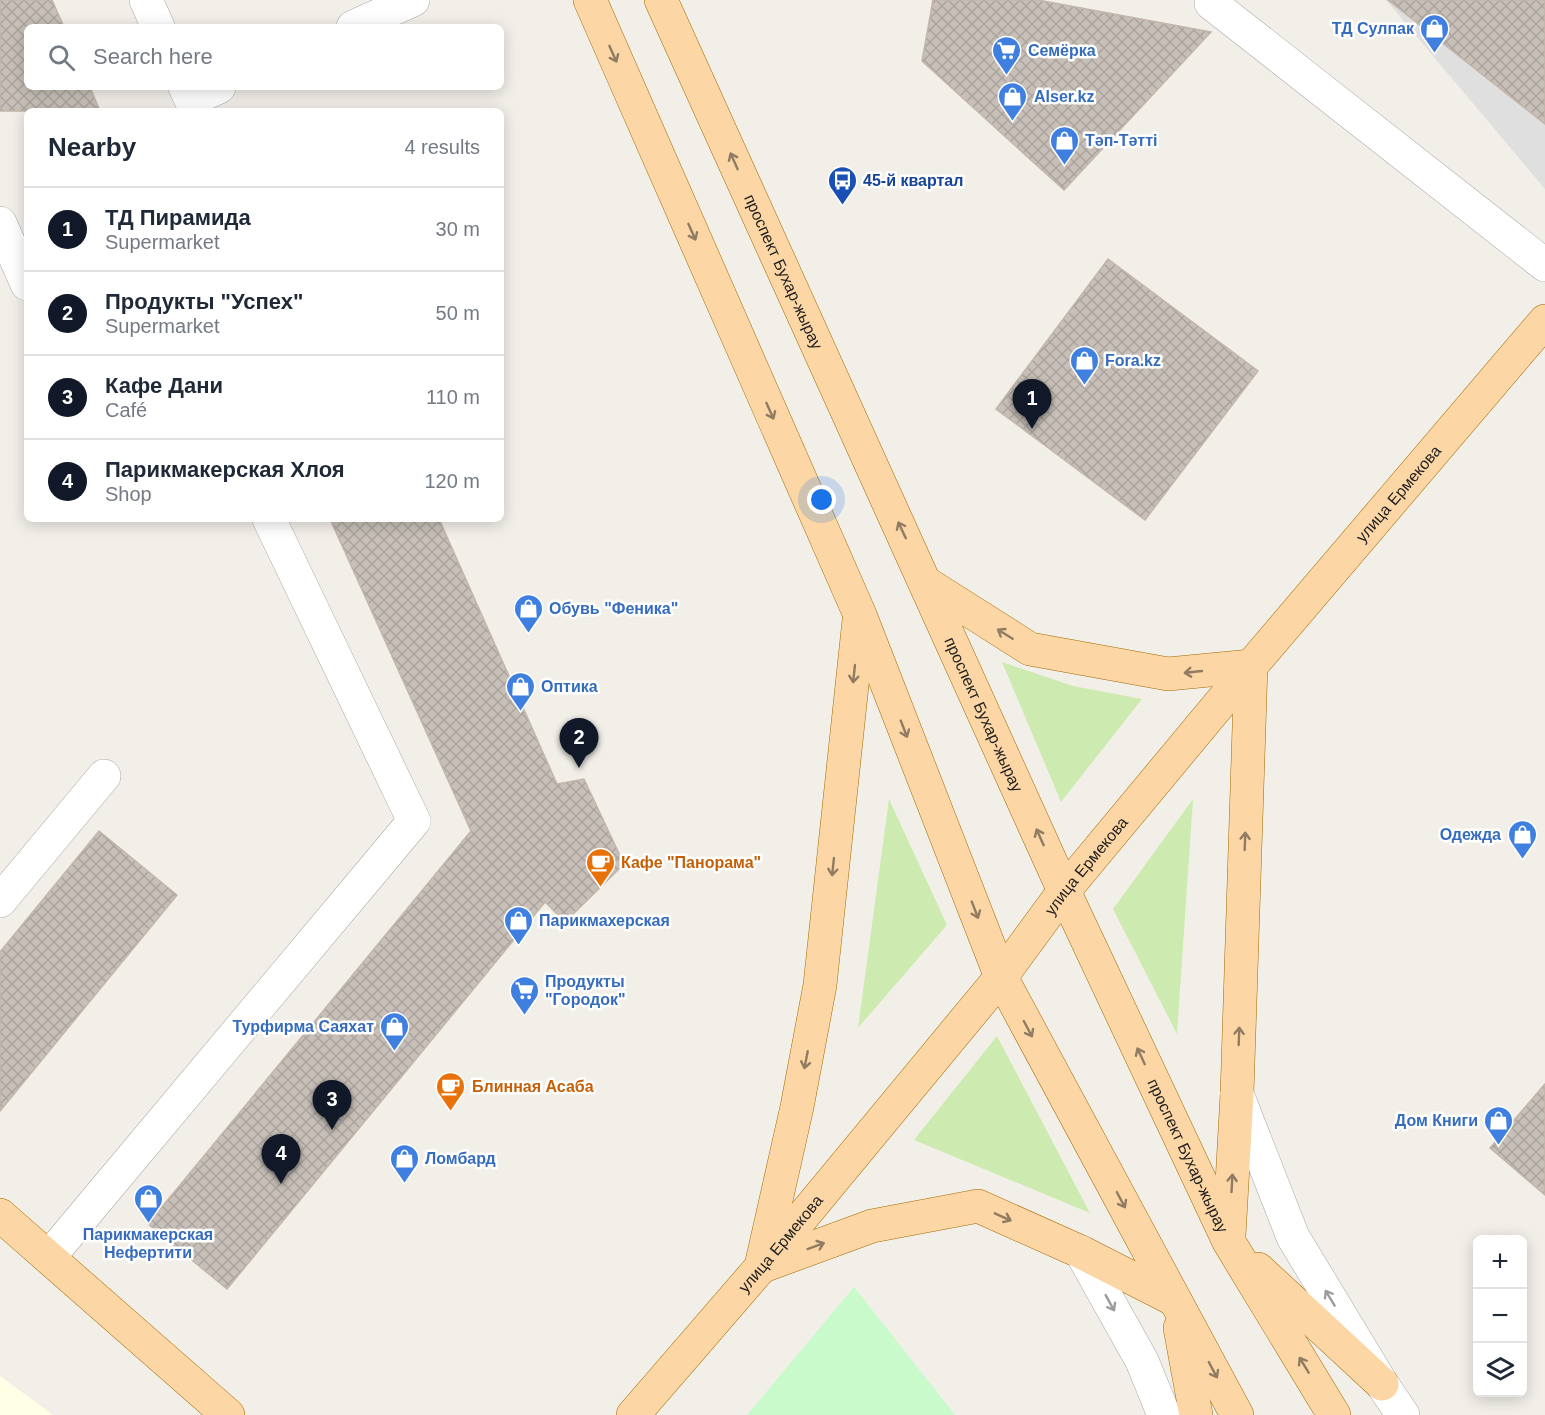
<!DOCTYPE html>
<html lang="en">
<head>
<meta charset="utf-8">
<style>
  :root { --surface:#fff; --page:#f6f6f7; --text:#1f2937; --muted:#747a83; --line:#e0e1e3; --accent:#111827 }
  body { margin:0; font-family:Arial,sans-serif; background:var(--page); color:var(--text) }
  .controls { position:absolute; right:18px; bottom:18px; display:grid; overflow:hidden; border-radius:9px; box-shadow:0 3px 15px #0003 }
  .controls button { width:54px; height:54px; display:grid; place-items:center; padding:0; border:0; border-bottom:2px solid var(--line); background:var(--surface); color:var(--text); font:30px sans-serif }
  .you { position:absolute; left:822px; top:500px; width:21px; height:21px; margin:-15px; border:4px solid #fff; border-radius:50%; background:#1a73e8; box-shadow:0 0 0 9px #1a73e833 }
  .badge { display:grid; place-items:center; width:39px; height:39px; border-radius:50%; background:var(--accent); color:#fff; font-size:20px; font-weight:700 }
  .pin { position:absolute; translate:-50% -50px; filter:drop-shadow(0 2px 3px #0008) }
  .pin::after { content:''; position:absolute; top:32px; width:21px; height:18px; background:inherit; clip-path:polygon(0 0,100% 0,50% 100%) }
  .list { margin:0; padding:0; list-style:none }
  h2 { display:flex; justify-content:space-between; align-items:center; height:78px; margin:0; padding:0 24px; font-size:26px }
  h2 small { font-size:20px; font-weight:400; color:var(--muted) }
  .list li { display:grid; grid-template-columns:39px 1fr auto; gap:18px; align-items:center; box-sizing:border-box; height:84px; padding:0 24px; border-top:2px solid var(--line) }
  .list b { display:block; font-size:22px; white-space:nowrap }
  .list p { margin:0; font-size:20px; white-space:nowrap; color:var(--muted) }
  .list em { font-size:20px; font-style:normal; color:var(--muted) }
  .icon { flex:none; width:33px; height:33px; fill:none; stroke:currentColor; stroke-width:2; stroke-linecap:round; stroke-linejoin:round }
  .map { position:relative; flex:none; width:1545px; height:1415px; overflow:hidden }
  .search { position:absolute; background:var(--surface); box-shadow:0 3px 15px #0003; left:24px; top:24px; width:480px; height:66px; display:flex; align-items:center; gap:15px; box-sizing:border-box; padding:0 21px; border-radius:9px; color:var(--muted); font-size:22px }
  .panel { position:absolute; background:var(--surface); box-shadow:0 3px 15px #0003; left:24px; top:108px; width:480px; height:414px; border-radius:9px }
  .map>svg:first-child { display:block }
  .residential { fill:#e0dfdf }
  .education { fill:#ffffe5 }
  .grass { fill:#cdebb0 }
  .park { fill:#c8facc }
  .building { fill:url(#building-cross-hatch); stroke:#c4b6ab; stroke-width:1.5 }
  .lines { fill:none; stroke-linecap:round; stroke-linejoin:round }
  .minor-casing { stroke:#a9a9a9; stroke-width:34 }
  .major-casing { stroke:#a06b00; stroke-width:34 }
  .minor { stroke:#fff; stroke-width:33 }
  .major { stroke:#fcd6a4; stroke-width:33 }
  .oneway { stroke:#8f7c63 }
  .oneway2 { stroke:#9c9c9c }
  .labels { text-anchor:middle; dominant-baseline:central; stroke-width:5; stroke-linejoin:round; paint-order:stroke }
  .shop-label { font-size:16px; font-weight:bold; fill:#366cbe; stroke:#fff; text-anchor:start }
  .transit-label { font-size:16px; font-weight:bold; fill:#164399; stroke:#fff; text-anchor:start }
  .street-label { font-size:16px; fill:#222; stroke:#fff }
  .food-label { font-size:16px; font-weight:bold; fill:#c56008; stroke:#fff; text-anchor:start }
</style>
</head>
<body>
<div class="map">
<svg width="1545" height="1415" viewBox="0 0 1545 1415">
  <defs>
    <pattern id="building-cross-hatch" width="8" height="8" patternUnits="userSpaceOnUse" patternTransform="scale(1.5)"><rect width="8" height="8" fill="#c7bfb8"/><path d="M0 0l8 8M0 8l8-8" fill="none" stroke="#aba49e"/></pattern>
  </defs>
  <rect width="100%" height="100%" fill="#f2efe9"/>
  <path class="residential" d="M1386 0H1545V189Z"/>
  <path class="education" d="M0 1376 53 1415H0Z"/>
  <path class="grass" d="M1002 662 1073 686 1142 699 1061 802Z
    M889 799 947 925 858 1028Z
    M1193 799 1177 1034 1113 909Z
    M997 1036 1090 1213 914 1140Z"/>
  <path class="park" d="M854 1287 955 1415H747Z"/>
  <path class="building" d="M0 0H52L64 27H27V87H90L100 111H0Z
    M933 0H1038L1211 32 1064 190 922 61Z
    M1388 0H1545V124Z
    M1108 259 1258 371 1145 520 996 409Z
    M330 519H439L557 784 584 779 624 864 565 922 545 902 227 1289 148 1224 471 831Z
    M99 831 177 895 0 1111V952Z
    M1545 1084V1195L1490 1148Z"/>
  <g class="lines">
    <defs>
      <path id="minor" d="M146 0 158 27
        M1211 3 1545 265
        M353 27 413 0
        M185 87 191 100 219 87
        M0 223 27 284
        M0 901 104 776
        M1237 1094 1293 1237 1382 1384 1403 1415
        M1081 1252 1142 1361 1164 1415
        M49 1257 414 821 269 519"/>
      <g id="major">
        <path d="M590 0 860 615 1001 977 1237 1415"/>
        <path id="s1" d="M661 0 1064 891 1229 1242 1334 1415"/>
        <path d="M926 583 1030 649 1168 674 1251 666"/>
        <path d="M0 1215 228 1415"/>
        <path d="M1229 1236 1237 1094 1251 666"/>
        <path d="M762 1262 797 1107 820 985 859 620"/>
        <path d="M763 1266 872 1226 978 1206 1081 1252 1175 1300"/>
        <path d="M1258 1269 1382 1384"/>
        <path d="M1180 1328 1196 1415"/>
        <path id="s2" d="M633 1415 761 1267 1001 977 1064 891 1251 666 1545 321"/>
      </g>
    </defs>
    <use href="#minor" class="minor-casing"/>
    <use href="#major" class="major-casing"/>
    <use href="#minor" class="minor"/>
    <use href="#major" class="major"/>
  </g>
  <defs><path id="oneway-shaft" d="M-6 0H5M1.5-3L5.5 0L1.5 3" fill="none" stroke-width="1.6" stroke-linecap="round" stroke-linejoin="round" transform="scale(1.5)"/></defs>
  <g class="oneway">
    <use href="#oneway-shaft" transform="translate(613 54) rotate(66)"/>
    <use href="#oneway-shaft" transform="translate(734 161) rotate(-114)"/>
    <use href="#oneway-shaft" transform="translate(692 232) rotate(66)"/>
    <use href="#oneway-shaft" transform="translate(770 411) rotate(66)"/>
    <use href="#oneway-shaft" transform="translate(902 530) rotate(-115)"/>
    <use href="#oneway-shaft" transform="translate(1005 634) rotate(-148)"/>
    <use href="#oneway-shaft" transform="translate(1193 672) rotate(174)"/>
    <use href="#oneway-shaft" transform="translate(854 674) rotate(96)"/>
    <use href="#oneway-shaft" transform="translate(904 729) rotate(69)"/>
    <use href="#oneway-shaft" transform="translate(1040 837) rotate(-114)"/>
    <use href="#oneway-shaft" transform="translate(1245 841) rotate(-88)"/>
    <use href="#oneway-shaft" transform="translate(833 867) rotate(96)"/>
    <use href="#oneway-shaft" transform="translate(975 910) rotate(69)"/>
    <use href="#oneway-shaft" transform="translate(1028 1029) rotate(62)"/>
    <use href="#oneway-shaft" transform="translate(1239 1036) rotate(-88)"/>
    <use href="#oneway-shaft" transform="translate(1141 1056) rotate(-115)"/>
    <use href="#oneway-shaft" transform="translate(806 1060) rotate(101)"/>
    <use href="#oneway-shaft" transform="translate(1232 1183) rotate(-87)"/>
    <use href="#oneway-shaft" transform="translate(1121 1200) rotate(62)"/>
    <use href="#oneway-shaft" transform="translate(1003 1217) rotate(24)"/>
    <use href="#oneway-shaft" transform="translate(816 1246) rotate(-20)"/>
    <use href="#oneway-shaft" transform="translate(1304 1365) rotate(-121)"/>
    <use href="#oneway-shaft" transform="translate(1213 1370) rotate(62)"/>
  </g>
  <g class="oneway2">
    <use href="#oneway-shaft" transform="translate(1330 1298) rotate(-121)"/>
    <use href="#oneway-shaft" transform="translate(1110 1303) rotate(61)"/>
  </g>
  <defs>
    <symbol id="shop-pin" viewBox="-11 -11 22 30"><path d="M0 17L-7.5 6A9.5 9.5 0 1 1 7.5 6Z" fill="#3f7fe0" stroke="#fff"/><path d="M-5-2.5h2.3a2.7 3.5 0 0 1 5.4 0H5L5.5 6h-11ZM-1.5-2.5h3a1.5 2.3 0 0 0-3 0Z" fill="#fff"/></symbol>
    <symbol id="supermarket-pin" viewBox="-11 -11 22 30"><path d="M0 17L-7.5 6A9.5 9.5 0 1 1 7.5 6Z" fill="#3f7fe0" stroke="#fff"/><path d="M-6-5.5h2.5l.6 2H6L4.5 2H-2.5L-4.4-4H-6ZM-1.5 3.2a1.3 1.3 0 1 0 .1 0ZM3 3.2a1.3 1.3 0 1 0 .1 0Z" fill="#fff"/></symbol>
    <symbol id="bus-pin" viewBox="-11 -11 22 30"><path d="M0 17L-7.5 6A9.5 9.5 0 1 1 7.5 6Z" fill="#1a4fb4" stroke="#fff"/><path d="M-5-6H5V4H4V6H2V4H-2V6H-4V4H-5ZM-3.5-4V0h7V-4ZM-3.5 1.2v1.5H-2V1.2ZM2 1.2v1.5H3.5V1.2Z" fill="#fff"/></symbol>
    <symbol id="cafe-pin" viewBox="-11 -11 22 30"><path d="M0 17L-7.5 6A9.5 9.5 0 1 1 7.5 6Z" fill="#e8710a" stroke="#fff"/><path d="M-5.5-4.5H6V0H3Q3 3.5 0 3.5H-2.5Q-5.5 3.5-5.5 0ZM3-3.2v2h1.7v-2ZM-6 4.5H4V6H-6Z" fill="#fff"/></symbol>
  </defs>
  <g fill-rule="evenodd">
    <use href="#shop-pin" x="1418" y="12" width="33" height="45"/>
    <use href="#supermarket-pin" x="990" y="34" width="33" height="45"/>
    <use href="#shop-pin" x="996" y="80" width="33" height="45"/>
    <use href="#shop-pin" x="1048" y="124" width="33" height="45"/>
    <use href="#bus-pin" x="826" y="164" width="33" height="45"/>
    <use href="#shop-pin" x="1068" y="344" width="33" height="45"/>
    <use href="#shop-pin" x="512" y="592" width="33" height="45"/>
    <use href="#shop-pin" x="504" y="670" width="33" height="45"/>
    <use href="#shop-pin" x="1506" y="818" width="33" height="45"/>
    <use href="#cafe-pin" x="584" y="846" width="33" height="45"/>
    <use href="#shop-pin" x="502" y="904" width="33" height="45"/>
    <use href="#supermarket-pin" x="508" y="974" width="33" height="45"/>
    <use href="#shop-pin" x="378" y="1010" width="33" height="45"/>
    <use href="#cafe-pin" x="434" y="1070" width="33" height="45"/>
    <use href="#shop-pin" x="1482" y="1104" width="33" height="45"/>
    <use href="#shop-pin" x="388" y="1142" width="33" height="45"/>
    <use href="#shop-pin" x="132" y="1182" width="33" height="45"/>
  </g>
  <g class="labels">
    <g class="shop-label">
      <text x="1414" y="28" text-anchor="end">ТД Сулпак</text>
      <text x="1028" y="50">Семёрка</text>
      <text x="1034" y="96">Alser.kz</text>
      <text x="1085" y="140">Тәп-Тәтті</text>
      <text x="1105" y="360">Fora.kz</text>
      <text x="549" y="608">Обувь "Феника"</text>
      <text x="541" y="686">Оптика</text>
      <text x="1501" y="834" text-anchor="end">Одежда</text>
      <text x="539" y="920">Парикмахерская</text>
      <text x="545" y="981">Продукты<tspan x="545" dy="18">"Городок"</tspan></text>
      <text x="374" y="1026" text-anchor="end">Турфирма Саяхат</text>
      <text x="1478" y="1120" text-anchor="end">Дом Книги</text>
      <text x="425" y="1158">Ломбард</text>
      <text x="148" y="1234" text-anchor="middle">Парикмакерская<tspan x="148" dy="18">Нефертити</tspan></text>
    </g>
    <g class="transit-label">
      <text x="863" y="180">45-й квартал</text>
    </g>
    <g class="street-label">
      <text stroke="none"><textPath href="#s1" startOffset="298">проспект Бухар-жырау</textPath></text>
      <text stroke="none"><textPath href="#s2" startOffset="1198">улица Ермекова</textPath></text>
      <text stroke="none"><textPath href="#s1" startOffset="784">проспект Бухар-жырау</textPath></text>
      <text stroke="none"><textPath href="#s2" startOffset="712">улица Ермекова</textPath></text>
      <text stroke="none"><textPath href="#s1" startOffset="1270">проспект Бухар-жырау</textPath></text>
      <text stroke="none"><textPath href="#s2" startOffset="226">улица Ермекова</textPath></text>
    </g>
    <g class="food-label">
      <text x="621" y="862">Кафе "Панорама"</text>
      <text x="472" y="1086">Блинная Асаба</text>
    </g>
  </g>
</svg>
<div class="controls">
<button>+</button>
<button>−</button>
<button><svg class="icon" aria-label="layers" viewBox="0 0 24 24"><path d="M12 4l9 5-9 5-9-5zM3 14l9 5 9-5"/></svg></button>
</div>
<div class="you"></div>
<div class="pin badge" style="left:1032px;top:429px">1</div>
<div class="pin badge" style="left:579px;top:768px">2</div>
<div class="pin badge" style="left:332px;top:1130px">3</div>
<div class="pin badge" style="left:281px;top:1184px">4</div>
<div class="search"><svg class="icon" aria-label="search" viewBox="0 0 24 24"><circle cx="10" cy="10" r="6"/><path d="M15 15l6 6"/></svg>Search here</div>
<section class="panel">
<h2>Nearby<small>4 results</small></h2>
<ul class="list">
<li><span class="badge">1</span><div><b>ТД Пирамида</b><p>Supermarket</p></div><em>30 m</em></li>
<li><span class="badge">2</span><div><b>Продукты &quot;Успех&quot;</b><p>Supermarket</p></div><em>50 m</em></li>
<li><span class="badge">3</span><div><b>Кафе Дани</b><p>Café</p></div><em>110 m</em></li>
<li><span class="badge">4</span><div><b>Парикмакерская Хлоя</b><p>Shop</p></div><em>120 m</em></li>
</ul>
</section>
</div>
</body>
</html>
